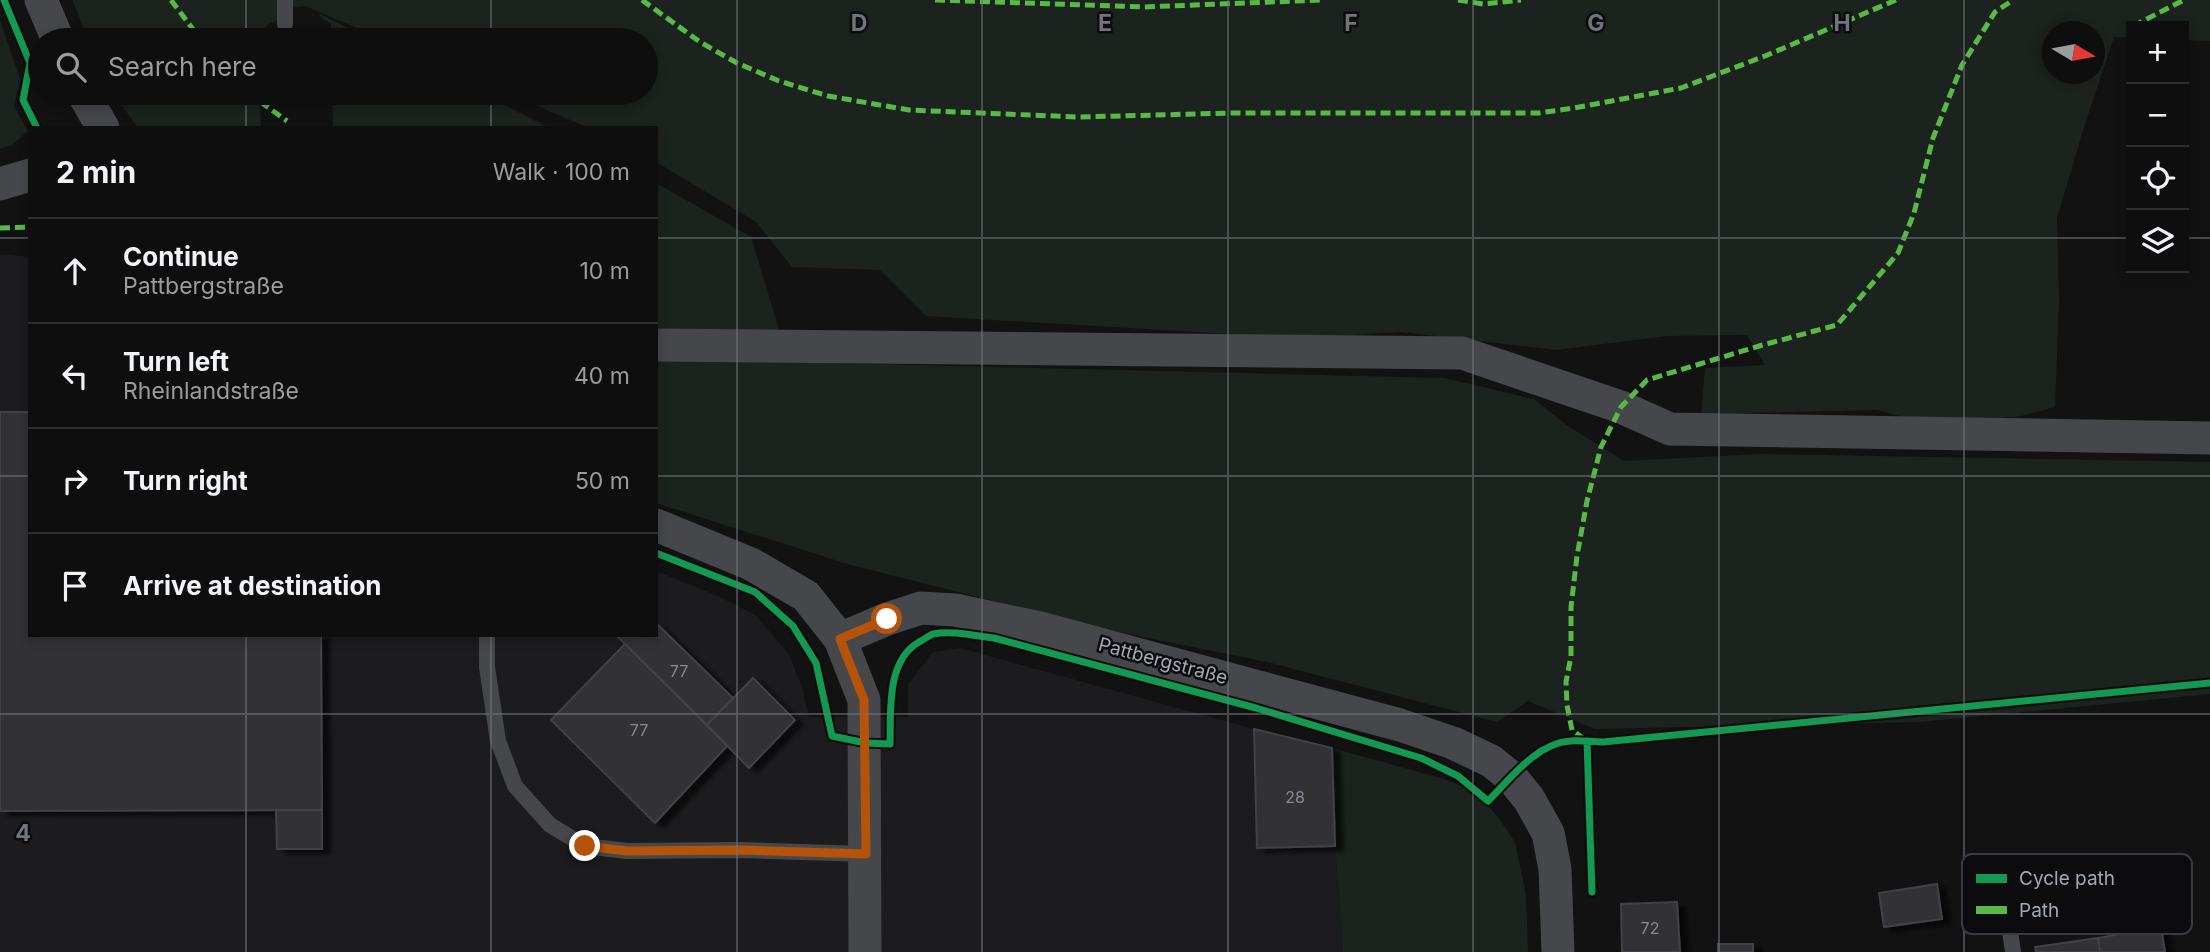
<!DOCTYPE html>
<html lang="en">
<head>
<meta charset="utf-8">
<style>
  :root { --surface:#0e0e0e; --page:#171717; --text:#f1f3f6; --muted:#9b9c9e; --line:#2e2e2e }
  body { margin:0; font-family:Inter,sans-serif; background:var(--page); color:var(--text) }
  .controls { position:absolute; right:21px; top:21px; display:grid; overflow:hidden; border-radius:0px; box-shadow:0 4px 10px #0003 }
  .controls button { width:63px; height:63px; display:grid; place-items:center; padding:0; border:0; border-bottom:2px solid var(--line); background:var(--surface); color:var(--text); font:35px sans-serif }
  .compass { position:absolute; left:2042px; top:21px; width:63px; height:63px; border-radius:50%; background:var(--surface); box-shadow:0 4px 10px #0003; rotate:100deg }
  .stop { position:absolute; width:21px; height:21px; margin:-16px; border:5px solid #b45309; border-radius:50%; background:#fff }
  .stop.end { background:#b45309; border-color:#fff; box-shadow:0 2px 7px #0008 }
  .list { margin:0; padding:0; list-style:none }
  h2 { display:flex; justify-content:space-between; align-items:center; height:91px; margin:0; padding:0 28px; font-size:30px }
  h2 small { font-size:23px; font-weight:400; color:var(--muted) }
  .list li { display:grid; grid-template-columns:46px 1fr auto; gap:21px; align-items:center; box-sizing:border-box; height:105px; padding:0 28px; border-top:2px solid var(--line) }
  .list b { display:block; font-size:26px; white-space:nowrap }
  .list p { margin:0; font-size:23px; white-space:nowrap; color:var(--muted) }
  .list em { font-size:23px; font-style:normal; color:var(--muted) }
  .icon { flex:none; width:38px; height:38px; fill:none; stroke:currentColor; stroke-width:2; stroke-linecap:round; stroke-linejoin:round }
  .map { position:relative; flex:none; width:2210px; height:952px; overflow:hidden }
  .search { position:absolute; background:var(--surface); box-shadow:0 4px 10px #0003; left:28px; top:28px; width:630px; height:77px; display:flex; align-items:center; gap:18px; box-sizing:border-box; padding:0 24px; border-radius:38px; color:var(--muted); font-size:26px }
  .panel { position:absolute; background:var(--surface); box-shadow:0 4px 10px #0003; left:28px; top:126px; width:630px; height:511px; border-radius:0px }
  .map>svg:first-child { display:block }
  .built { fill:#1c1c1e }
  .green { fill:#1c221d; fill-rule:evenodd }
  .building { fill:#323235; stroke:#414246; stroke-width:2; filter:url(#shadow) }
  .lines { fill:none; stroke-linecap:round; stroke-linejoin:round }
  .service { stroke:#46474b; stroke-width:16 }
  .minor { stroke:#46474b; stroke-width:33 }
  .quiet { stroke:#58b947; stroke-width:5; stroke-dasharray:10 5; stroke-linecap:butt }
  .cycleway-casing { stroke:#0c0c0e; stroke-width:11 }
  .cycleway { stroke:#139951; stroke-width:7 }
  .route { stroke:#b45309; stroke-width:9 }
  .grid { fill:none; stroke:#70747b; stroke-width:2; stroke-opacity:0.55 }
  .labels { text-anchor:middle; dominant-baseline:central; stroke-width:5; stroke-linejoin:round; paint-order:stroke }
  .number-label { font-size:16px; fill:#878a94 }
  .street-label { font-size:19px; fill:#a3a8b3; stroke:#0c0c0e }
  .key { fill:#0c0c0e; stroke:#393b40; stroke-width:2 }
  .key-label { font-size:19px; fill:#a3a8b3 }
  .grid-label { font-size:23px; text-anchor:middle; font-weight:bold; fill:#70747b; stroke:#0c0c0e; stroke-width:5; stroke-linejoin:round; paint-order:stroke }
</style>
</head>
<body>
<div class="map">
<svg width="2210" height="952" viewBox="0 0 2210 952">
  <defs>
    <filter id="shadow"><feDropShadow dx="8" dy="4.5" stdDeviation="2" flood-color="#0009"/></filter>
  </defs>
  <rect width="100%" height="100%" fill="#121212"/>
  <path class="built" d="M0 254 30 257V635H656V571L718 596 755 615 788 653 802 687 809 717H908V684L933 652 960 648 1254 729 1332 748 1335 846 1343 952H0Z"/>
  <path class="green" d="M72 0H2210V41L2184 40V26H2131V38L2114 37 2084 127 2057 218 2059 301 2055 407 2021 416 1931 425 1878 410 1701 414 1705 368 1765 365 1747 335 1667 336 1556 350 1402 332 1297 338 926 316 880 270 792 267 756 222 656 162V128H589L507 93H646V40H385L305 6 282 9 278 20 267 25 259 40H89ZM2052 32H2094V74H2052Z
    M320 14 373 40H331V24L319 16Z
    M0 20 20 79 14 106 28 131 12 145 0 149Z
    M113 93H259L261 128H138Z
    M332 93H480L550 128H333Z
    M656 183 751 237 789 362 1444 378 1534 399 1568 426 1624 461 1760 454 2210 462V694L1920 722 1595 729 1528 701 1497 722 1267 662 1104 629 847 564 656 503Z
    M1332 748 1444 779 1475 791 1498 817 1515 842 1526 895 1528 952H1343L1335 846Z"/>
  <path class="building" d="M0 412H30V635H321L322 810 0 811Z
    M656 623 733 698 707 725 616 635H656Z
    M625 644 727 746 655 823 551 720Z
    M753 678 795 720 749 768 707 725Z
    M1254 729 1332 748 1335 846 1257 848Z
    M276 810H322V849H277Z
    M1937 884 1942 919 1884 927 1879 893Z
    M1677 902 1680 952H1622L1621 904Z
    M2161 927 2165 952H2100L2098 938Z
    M2098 938 2100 952H2036L2035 947Z
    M1718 944H1753V952H1718Z"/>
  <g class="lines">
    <path class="service" d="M285 24V0
      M487 635V667L498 741 515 786 550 825 585 846 627 851 740 850 866 854
      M2003 881 2013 952"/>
    <path class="minor" d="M41 0 58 40
      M83 93 103 128
      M0 184 30 175
      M656 345 1462 353 1621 407 1670 429 2210 438
      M656 525 751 564 806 596 840 639 864 700 865 952
      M840 639 887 619 921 608 955 610 1040 628 1400 725 1453 743 1491 761 1512 778 1529 799 1548 833 1555 869 1558 952"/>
    <path class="quiet" d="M171 0 201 40
      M642 0 700 42 737 63 779 81 828 96 909 110 1078 117 1234 113H1539L1574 108 1681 88 1765 56 1896 0
      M935 0 1144 7 1321 0
      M1458 0 1483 4 1521 0
      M2133 26 2184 0
      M248 93 287 121
      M0 228 30 227
      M1584 739 1572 730 1567 705 1566 682 1571 656V607L1577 556 1587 501 1601 447 1621 407 1647 380 1759 346 1837 325 1898 253 1914 213 1933 138 1962 65 1995 12 2013 0"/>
    <defs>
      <path id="cycleway" d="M4 0 30 63 23 100 37 128
        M656 553 755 592 793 626 816 663 832 736 866 743 890 744C891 711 886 661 919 642 923 640 928 636 933 634 952 630 976 636 994 638L1256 708 1421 758 1458 776 1488 801C1510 779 1537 743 1570 741 1581 740 1592 742 1603 742L2210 683
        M1587 741 1592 892"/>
    </defs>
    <use href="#cycleway" class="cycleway-casing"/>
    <use href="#cycleway" class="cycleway"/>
  </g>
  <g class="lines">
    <path class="route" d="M585 846 627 851 740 850 866 854 864 700 840 639 887 619"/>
  </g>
  <path class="grid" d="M246 0V40M491 0V40M737 0V952M982 0V952M1228 0V952M1473 0V952M1719 0V952M1964 0V952M246 93V128M491 93V128M0 238H30M656 238H2131M2184 238H2210M0 476H30M656 476H2210M246 635V952M491 635V952M0 714H2210"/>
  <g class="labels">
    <g class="number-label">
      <text x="679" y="671">77</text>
      <text x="639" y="730">77</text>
      <text x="1295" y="797">28</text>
      <text x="1650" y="928">72</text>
    </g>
    <g class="street-label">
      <text transform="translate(1163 661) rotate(15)">Pattbergstraße</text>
    </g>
  </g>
  <rect x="1962" y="854" width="230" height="80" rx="10" class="key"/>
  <rect x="1976" y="874" width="31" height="9" fill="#139951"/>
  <rect x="1976" y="906" width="31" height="8" fill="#58b947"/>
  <g class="key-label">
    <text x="2019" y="885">Cycle path</text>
    <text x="2019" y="917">Path</text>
  </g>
  <g class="grid-label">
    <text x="859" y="31">D</text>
    <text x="1105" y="31">E</text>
    <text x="1351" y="31">F</text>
    <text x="1596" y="31">G</text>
    <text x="1842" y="31">H</text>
    <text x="23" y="841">4</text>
  </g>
</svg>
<div class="controls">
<button>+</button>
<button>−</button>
<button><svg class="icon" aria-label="locate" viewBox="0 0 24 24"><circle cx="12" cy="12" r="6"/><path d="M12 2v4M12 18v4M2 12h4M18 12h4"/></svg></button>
<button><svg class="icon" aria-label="layers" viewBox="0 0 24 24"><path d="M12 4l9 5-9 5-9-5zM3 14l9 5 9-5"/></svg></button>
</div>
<svg class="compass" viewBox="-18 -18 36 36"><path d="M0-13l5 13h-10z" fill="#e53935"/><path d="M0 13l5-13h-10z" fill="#9b9c9e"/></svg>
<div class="stop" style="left:887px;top:619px"></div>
<div class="stop end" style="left:585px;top:846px"></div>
<div class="search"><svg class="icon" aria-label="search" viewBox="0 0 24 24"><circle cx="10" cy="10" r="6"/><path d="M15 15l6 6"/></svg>Search here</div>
<section class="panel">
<h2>2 min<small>Walk · 100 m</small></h2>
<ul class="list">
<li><svg class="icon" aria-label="ahead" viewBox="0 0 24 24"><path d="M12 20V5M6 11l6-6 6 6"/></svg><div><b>Continue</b><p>Pattbergstraße</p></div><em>10 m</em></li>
<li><svg class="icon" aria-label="left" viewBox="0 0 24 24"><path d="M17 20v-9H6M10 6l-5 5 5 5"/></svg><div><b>Turn left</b><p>Rheinlandstraße</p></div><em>40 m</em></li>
<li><svg class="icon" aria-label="right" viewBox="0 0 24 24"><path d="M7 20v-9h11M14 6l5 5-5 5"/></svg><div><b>Turn right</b></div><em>50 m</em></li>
<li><svg class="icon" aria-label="arrive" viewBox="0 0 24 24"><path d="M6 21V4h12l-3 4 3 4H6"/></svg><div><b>Arrive at destination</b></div></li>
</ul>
</section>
</div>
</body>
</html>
